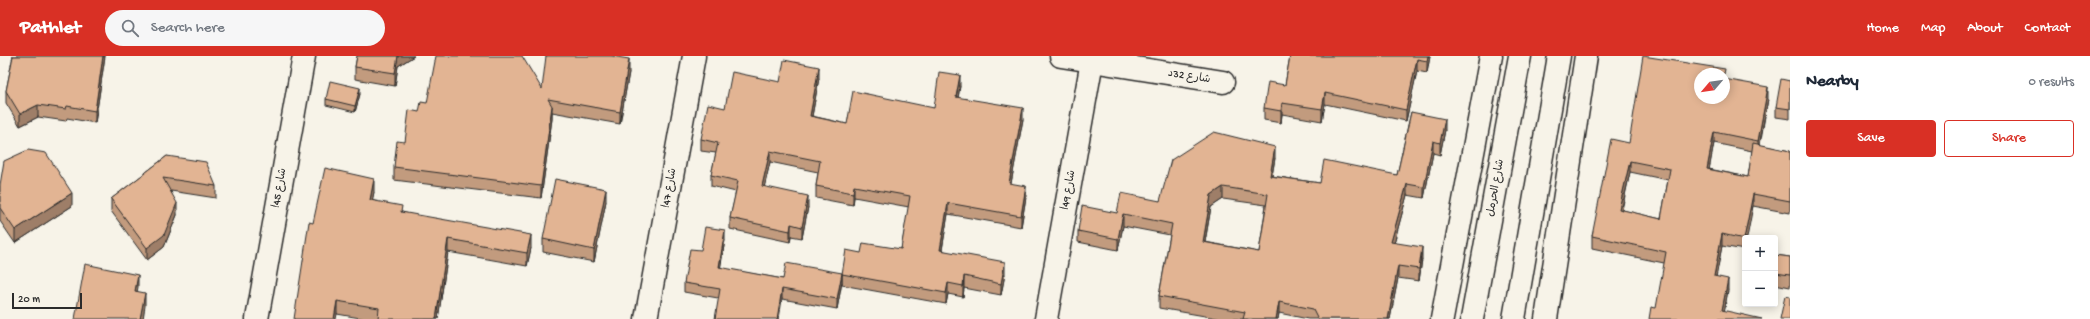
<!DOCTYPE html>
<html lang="en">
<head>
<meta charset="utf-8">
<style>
  :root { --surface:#fff; --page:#f6f6f7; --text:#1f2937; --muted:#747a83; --line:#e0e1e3; --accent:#d93025 }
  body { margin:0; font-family:"Gochi Hand","Playpen Sans Arabic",sans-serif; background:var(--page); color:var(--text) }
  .controls { position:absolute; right:12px; bottom:12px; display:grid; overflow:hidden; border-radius:4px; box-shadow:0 2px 10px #0003 }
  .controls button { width:36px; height:36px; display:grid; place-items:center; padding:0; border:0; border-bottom:1px solid var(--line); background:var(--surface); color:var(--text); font:20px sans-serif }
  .compass { position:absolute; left:1694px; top:12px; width:36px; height:36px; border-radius:50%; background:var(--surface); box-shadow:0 2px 10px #0003; rotate:241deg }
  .scale { position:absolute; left:12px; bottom:10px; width:70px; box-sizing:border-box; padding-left:4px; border:2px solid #2b2b2b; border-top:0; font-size:11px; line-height:14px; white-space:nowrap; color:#2b2b2b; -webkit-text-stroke:3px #f7f3e8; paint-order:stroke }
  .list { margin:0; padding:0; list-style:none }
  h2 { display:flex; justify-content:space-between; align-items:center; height:52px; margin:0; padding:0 16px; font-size:17px }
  h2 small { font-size:13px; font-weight:400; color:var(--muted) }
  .actions { display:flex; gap:8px; padding:12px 16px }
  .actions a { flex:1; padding:9px 0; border:1px solid var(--accent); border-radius:4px; text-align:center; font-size:14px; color:var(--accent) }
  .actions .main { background:var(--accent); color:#fff }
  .icon { flex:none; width:22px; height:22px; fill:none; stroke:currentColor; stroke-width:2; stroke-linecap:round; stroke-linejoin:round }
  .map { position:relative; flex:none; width:1790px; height:263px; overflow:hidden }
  header { display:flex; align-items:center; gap:24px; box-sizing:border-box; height:56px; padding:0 20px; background:var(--accent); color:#fff }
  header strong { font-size:19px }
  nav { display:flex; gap:22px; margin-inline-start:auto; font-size:14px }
  .search { width:280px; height:36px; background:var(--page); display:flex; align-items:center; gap:10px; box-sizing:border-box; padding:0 14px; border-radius:22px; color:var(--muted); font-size:15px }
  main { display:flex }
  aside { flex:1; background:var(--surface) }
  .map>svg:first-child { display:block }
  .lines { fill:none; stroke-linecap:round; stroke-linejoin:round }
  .minor-casing { stroke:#2b2b2b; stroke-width:25 }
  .minor { stroke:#f7f3e8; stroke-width:22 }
  .wall { fill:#c29b7e; stroke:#2b2b2b; fill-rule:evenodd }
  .shaded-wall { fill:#9e7e67; stroke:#2b2b2b }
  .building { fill:#e2b493; stroke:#2b2b2b; fill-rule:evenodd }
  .labels { text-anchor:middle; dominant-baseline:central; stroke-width:3; stroke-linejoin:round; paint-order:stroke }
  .street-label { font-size:11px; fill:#2b2b2b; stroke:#f7f3e8 }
</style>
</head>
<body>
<header>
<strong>Pathlet</strong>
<div class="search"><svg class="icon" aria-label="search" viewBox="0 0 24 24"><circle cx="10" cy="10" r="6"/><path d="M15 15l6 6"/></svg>Search here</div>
<nav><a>Home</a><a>Map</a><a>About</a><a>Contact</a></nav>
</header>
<main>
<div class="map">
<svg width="1790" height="263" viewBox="0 0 1790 263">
  <rect width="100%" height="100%" fill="#f7f3e8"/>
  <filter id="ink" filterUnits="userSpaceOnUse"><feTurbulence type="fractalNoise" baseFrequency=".025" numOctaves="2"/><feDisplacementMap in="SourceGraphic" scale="8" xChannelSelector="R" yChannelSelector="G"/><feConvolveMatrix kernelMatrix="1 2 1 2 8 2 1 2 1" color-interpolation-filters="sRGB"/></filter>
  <g filter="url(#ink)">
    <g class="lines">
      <defs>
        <path id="minor" d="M1061 0 1223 26
          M257 263 304 0
          M646 263 694 0
          M1046 263 1092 5
          M1442 263 1491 0
          M1472 263 1520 0
          M1514 263 1559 0
          M1546 263 1586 0"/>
      </defs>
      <use href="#minor" class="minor-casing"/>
      <use href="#minor" class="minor"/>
    </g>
    <path class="wall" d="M13 0H105L95 67 67 62 66 65 38 61 20 70 6 47V35Z
      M357 0H414L398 10 395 30 355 23V11Z
      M1290 0H1430L1427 17 1417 15 1406 65 1325 48 1322 65 1282 58 1281 67 1264 64V52L1285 29Z
      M629 16 620 68 552 56V63L541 142 394 124V111L405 86 419 56 427 47 542 33Z
      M819 22 812 60 847 68 934 52 960 30 958 42 1023 63 1011 127 1026 141 1021 171 948 158 942 194 1005 218 1001 239 964 232 963 241 948 238 946 248 842 229V218L861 197 901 193 909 151 854 141 853 149 816 142V130L818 116 770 106 764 131 808 151 802 182 791 180 790 186 730 173V162L736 136 711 130V119L716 97 701 95V83L725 52 780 26Z
      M1725 23 1768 43 1760 89 1790 95V157L1753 150 1745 182V190L1744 194 1722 190 1716 220 1728 234 1724 255 1664 207 1592 192V180L1629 87ZM1714 87 1752 95 1748 121 1709 113ZM1630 116 1668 124 1661 163 1622 154Z
      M1790 25V63L1776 61V51Z
      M360 38 355 56 326 49V43Z
      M1411 56 1445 74 1440 99 1433 97 1424 142 1407 139 1394 187 1422 203 1419 225 1398 222 1390 263H1308L1279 257 1278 263H1222L1159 252V240L1170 179 1123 170 1118 194 1078 186V175L1117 157 1160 145 1275 102 1272 120 1320 127 1397 119ZM1223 143 1266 149 1259 196 1205 186 1211 151Z
      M167 100 216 130V142L171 135 177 159 164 191 147 204 111 155V143Z
      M0 129 72 150 15 187 0 165Z
      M374 136 372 144 402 156 531 192 527 210 448 196 438 263H366L337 258 313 167Z
      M606 145 594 206 543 196V183Z
      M725 184 720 212 783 223 842 226 837 253 782 243 718 242 684 236V227L701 194Z
      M1775 199 1790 201V231L1775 228Z"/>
    <path class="shaded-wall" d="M103 0H105L95 67V55Z
      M398 0H414L398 10 395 30V17Z
      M1428 0H1430L1427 17V5Z
      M629 3V16L620 68V56Z
      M1417 3V15L1406 65V54Z
      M819 11V22L810 71V60Z
      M960 19V30L956 53V41Z
      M1768 31V43L1758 96V85Z
      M360 32V38L355 56V50Z
      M1325 37V48L1322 65V53Z
      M1282 47V58L1281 67V55Z
      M38 49V61L20 70V58Z
      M552 50V63L541 142V130Z
      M1023 52V63L1009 138V127Z
      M1445 63V74L1440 99V87Z
      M1714 76V87L1707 125V113Z
      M1433 85V97L1424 142V131Z
      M1275 91V102L1270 131V120Z
      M770 95V106L762 141V130Z
      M1630 105V116L1619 165V153Z
      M374 123V136L370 157V144Z
      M1407 128V139L1391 198V186Z
      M854 130V141L853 149V137Z
      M1026 130V141L1021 171V160Z
      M1223 131V143L1211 151 1203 197V186L1211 139Z
      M606 133V145L594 206V194Z
      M72 137V150L15 187V174Z
      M1753 138V150L1747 182H1745V190L1744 194V183Z
      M808 140V151L802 182V171Z
      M177 147V159L164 191 147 204V192Z
      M948 147V158L940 205V194Z
      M1123 158V170L1118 194V183Z
      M791 168V180L790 186V175Z
      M725 174V184L719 221V211Z
      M1722 178V190L1714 232V220Z
      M531 179V192L527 210V197Z
      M448 183V196L438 263H436Z
      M1422 191V203L1419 225V213Z
      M1005 206V218L1001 239V228Z
      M1398 210V222L1390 263H1388Z
      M842 217V226L837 253V243Z
      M138 219V231L135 248V235Z
      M964 220V232L963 241V230Z
      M1728 223V234L1723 263 1722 254Z
      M948 227V238L946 248V237Z
      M782 233V243L779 263H777Z
      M145 237V250L143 263H140Z
      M337 245V258L336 263H334Z
      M1279 246V257L1278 263H1276Z"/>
    <path class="building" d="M13 0H103L95 55 67 50 66 53 38 49 20 58 6 35Z
      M357 0H398L395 17 355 11Z
      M436 0H522L542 33 546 0H611L629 3 620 56 548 43 552 50 541 130 394 111 397 85 405 86 409 54 419 56 421 46 427 47Z
      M1290 0H1428L1427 5 1417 3 1406 54 1325 37 1322 53 1282 47 1281 55 1264 52 1268 26 1285 29Z
      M1643 0 1725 13 1724 18H1700V42H1724V23L1768 31 1758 85 1714 76 1707 113 1748 121 1753 87 1790 95V145L1753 138 1744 183 1722 178 1714 220 1728 223 1722 254 1762 263H1649L1651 251 1656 252 1666 196 1592 180 1611 83 1629 87ZM1630 105 1670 113 1661 163 1619 153Z
      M784 4 819 11 810 60 847 68 853 35 934 52 939 16 960 19 956 41 1023 52 1009 127 1026 130 1021 160 948 147 940 194 1005 206 1001 228 964 220 963 230 948 227 946 237 842 218 846 194 861 197 863 187 901 193 910 140 854 130 853 137 816 130 820 105 770 95 762 130 808 140 802 171 791 168 790 175 730 162 738 125 711 119 718 87 701 83 708 48 725 52 732 16 780 26Z
      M1781 23 1790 25V53L1776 51Z
      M330 25 360 32 355 50 326 43Z
      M1411 56 1445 63 1440 87 1433 85 1424 131 1407 128 1391 186 1422 191 1419 213 1398 210 1388 263H1318L1313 253 1279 246 1276 263H1243L1245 256 1159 240 1172 168 1123 158 1118 183 1078 175 1082 150 1117 157 1121 137 1160 145 1171 104 1214 76 1275 91 1270 120 1320 127 1324 104 1397 119ZM1223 131 1268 138 1259 196 1203 186 1211 139Z
      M28 94 46 97 72 137 15 174 0 152V129L4 105Z
      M167 100 206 106 216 130 163 122 177 147 164 179 147 192 111 143Z
      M325 112 374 123 370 144 402 150 401 156 531 179 527 197 448 183 436 263H378L379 252 337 245 334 263H294L309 166 313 167Z
      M555 123 606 133 594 194 543 183Z
      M705 171 725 174 719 211 783 223 786 207 842 217 837 243 782 233 777 263H715L720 233 684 227 690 193 701 194Z
      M1775 199 1790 201V219L1775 217Z
      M85 208 138 219 135 235 145 237 140 263H75Z
      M1785 240 1790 241V263H1780Z"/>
  </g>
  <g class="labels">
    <g class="street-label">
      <text transform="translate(1189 21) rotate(9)">شارع 32د</text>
      <text transform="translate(280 132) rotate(-80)">شارع 45ا</text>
      <text transform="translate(670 132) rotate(-80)">شارع 47ا</text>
      <text transform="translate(1496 132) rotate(-80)">شارع الحرمل</text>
      <text transform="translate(1069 134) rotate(-80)">شارع 49ا</text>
    </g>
  </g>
</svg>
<div class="controls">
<button>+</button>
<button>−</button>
</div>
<svg class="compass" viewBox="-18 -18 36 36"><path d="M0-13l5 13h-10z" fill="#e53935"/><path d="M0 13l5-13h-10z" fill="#747a83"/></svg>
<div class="scale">20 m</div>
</div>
<aside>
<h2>Nearby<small>0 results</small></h2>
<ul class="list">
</ul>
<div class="actions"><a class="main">Save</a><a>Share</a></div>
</aside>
</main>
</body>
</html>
